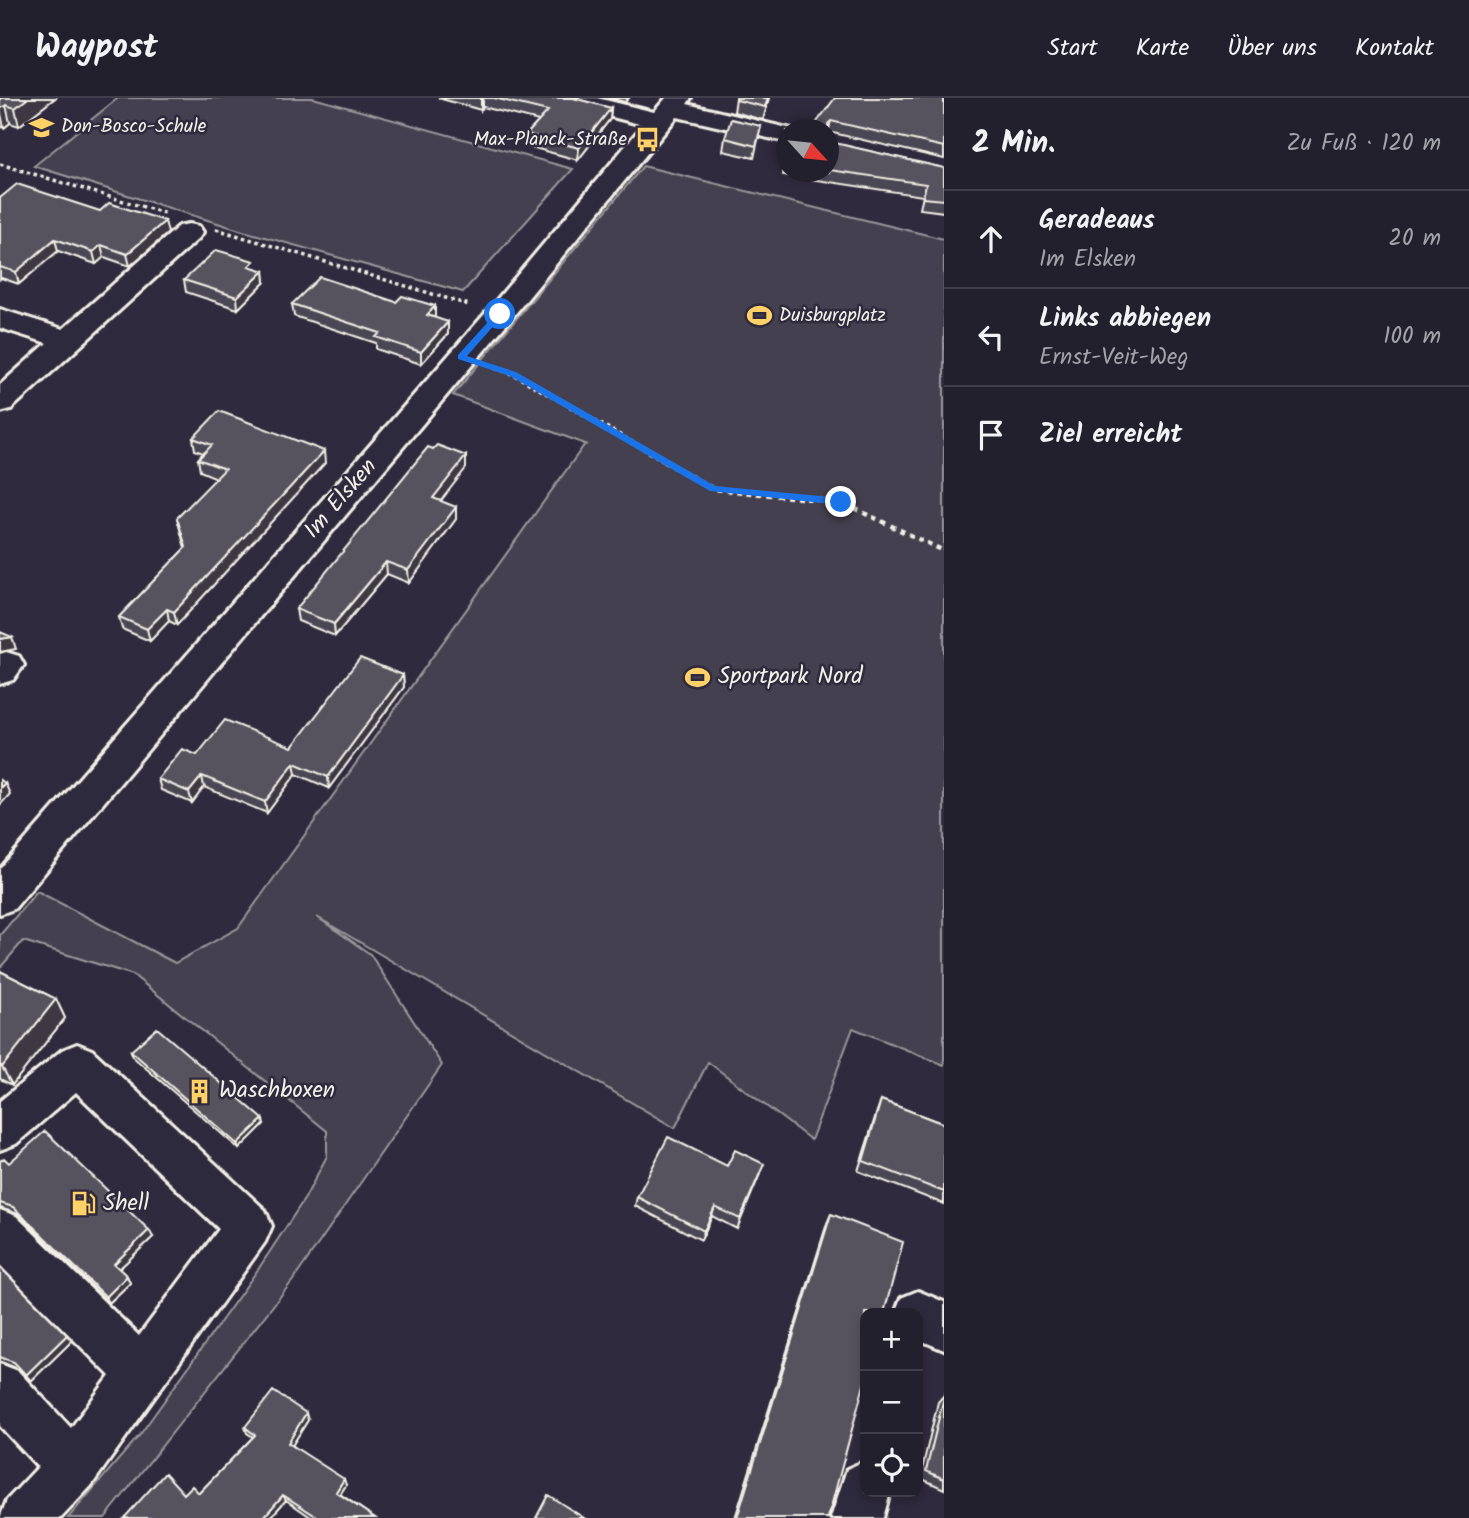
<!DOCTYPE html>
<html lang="de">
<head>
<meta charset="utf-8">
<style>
  :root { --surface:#23202e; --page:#2b2836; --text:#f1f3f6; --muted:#a3a3aa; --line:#403e4a }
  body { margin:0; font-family:Kalam,sans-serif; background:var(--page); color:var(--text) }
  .controls { position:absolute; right:21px; bottom:21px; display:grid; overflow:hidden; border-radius:14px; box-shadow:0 4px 10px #0003 }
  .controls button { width:63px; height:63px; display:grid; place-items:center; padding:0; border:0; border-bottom:2px solid var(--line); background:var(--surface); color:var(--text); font:35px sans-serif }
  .compass { position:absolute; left:776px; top:21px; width:63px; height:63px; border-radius:50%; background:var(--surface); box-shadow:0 4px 10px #0003; rotate:117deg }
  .stop { position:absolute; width:21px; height:21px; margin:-16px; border:5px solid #1a73e8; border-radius:50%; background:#fff }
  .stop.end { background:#1a73e8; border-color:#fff; box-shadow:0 2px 7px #0008 }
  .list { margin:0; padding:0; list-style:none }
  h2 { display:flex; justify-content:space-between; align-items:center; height:91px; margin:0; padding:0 28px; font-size:30px }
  h2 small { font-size:23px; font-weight:400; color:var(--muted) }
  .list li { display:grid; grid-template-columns:46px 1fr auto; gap:21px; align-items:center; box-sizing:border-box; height:98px; padding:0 28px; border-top:2px solid var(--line) }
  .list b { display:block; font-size:26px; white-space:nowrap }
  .list p { margin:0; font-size:23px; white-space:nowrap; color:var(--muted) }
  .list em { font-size:23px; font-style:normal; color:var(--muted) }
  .icon { flex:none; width:38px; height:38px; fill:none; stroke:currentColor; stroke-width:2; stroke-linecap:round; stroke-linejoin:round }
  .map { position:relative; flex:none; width:944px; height:1420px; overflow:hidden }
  header { display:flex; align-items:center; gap:42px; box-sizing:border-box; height:98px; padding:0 35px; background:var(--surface); border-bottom:2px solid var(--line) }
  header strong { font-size:33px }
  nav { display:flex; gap:38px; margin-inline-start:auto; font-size:24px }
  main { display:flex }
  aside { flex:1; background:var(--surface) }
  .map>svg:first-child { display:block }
  .green { fill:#454050; stroke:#9c989c; stroke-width:2 }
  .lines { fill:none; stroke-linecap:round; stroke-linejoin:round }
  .minor-casing { stroke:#f4f1e8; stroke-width:6 }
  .path-far1 { stroke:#f4f1e8; stroke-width:3.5; stroke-dasharray:3.5 3.5; stroke-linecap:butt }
  .path { stroke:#f4f1e8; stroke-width:4.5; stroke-dasharray:5 5; stroke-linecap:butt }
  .minor { fill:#2f2a3d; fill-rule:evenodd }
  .wall { fill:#4a4752; stroke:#f4f1e8; stroke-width:2 }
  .shaded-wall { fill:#3c3942; stroke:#f4f1e8; stroke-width:2 }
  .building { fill:#56525f; stroke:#f4f1e8; stroke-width:2 }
  .route { fill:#1a73e8 }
  .labels { text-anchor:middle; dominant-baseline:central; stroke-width:5; stroke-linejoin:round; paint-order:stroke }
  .far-poi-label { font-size:19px; fill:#f4f1e8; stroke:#2f2a3d; text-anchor:start }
  .street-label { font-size:23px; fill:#f4f1e8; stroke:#2f2a3d }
  .poi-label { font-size:23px; fill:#f4f1e8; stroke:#2f2a3d; text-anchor:start }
</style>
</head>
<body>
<header>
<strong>Waypost</strong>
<nav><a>Start</a><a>Karte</a><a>Über uns</a><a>Kontakt</a></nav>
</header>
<main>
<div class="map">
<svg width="944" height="1420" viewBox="0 0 944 1420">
  <rect width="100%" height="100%" fill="#2f2a3d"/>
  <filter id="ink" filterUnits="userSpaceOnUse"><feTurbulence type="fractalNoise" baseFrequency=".0143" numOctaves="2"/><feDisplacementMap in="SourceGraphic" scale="14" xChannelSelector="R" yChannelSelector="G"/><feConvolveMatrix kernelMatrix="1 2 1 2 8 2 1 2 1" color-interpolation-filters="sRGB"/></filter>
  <g filter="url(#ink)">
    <path class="green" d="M118 0H313L573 71 463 194 243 133 34 68Z
      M643 68 944 141V967L853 930 811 1042 708 964 675 1030 317 819 370 856 442 967 294 1181 105 1420H68L139 1338 259 1170 305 1100 327 1058V1033L133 877 23 843 0 870V837L37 793 175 865 238 830 585 346 588 347 453 297Z"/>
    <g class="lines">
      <defs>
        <path id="minor" d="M555 0H597L654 14 666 0H691L687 6 796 32H786V44L677 19 510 222 14 811 0 816V771L490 210 643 27 558 5Z
          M189 126 199 128 203 134 199 140 11 311 0 314V287L47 245 0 230V211L63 231 179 128Z
          M6 554 19 558 24 567 13 582 0 586V556Z
          M77 946 92 952 265 1112 272 1128 265 1144 91 1388 61 1420H0L7 1402 38 1369 0 1328V1266L18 1273 71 1330 110 1278 0 1167V1112L16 1118 139 1238 219 1131 76 994 16 1046 0 1052V1003L62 952Z
          M918 1193 944 1204V1252L918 1241V1215H895L901 1200Z
          M865 1363V1394H890L883 1420H831L847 1371Z"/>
      </defs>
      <use href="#minor" class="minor-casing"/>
      <path class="path-far1" d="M0 66 164 115
        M216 131 469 207
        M495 270 513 276 667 364"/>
      <path class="path" d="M664 363 713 391 841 404 944 453"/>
      <use href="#minor" class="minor"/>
    </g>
    <path class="wall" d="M0 0H55L19 28 10 25 4 30 0 28Z
      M438 0H573L611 10 610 21 578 62 527 48V36L539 23 483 9 481 12Z
      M608 0H629L625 4Z
      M736 0H769L763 22 734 14Z
      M835 0H944V61L829 34 830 44 944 70V114L920 111 923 98 783 77 785 65 787 63V74H829V32Z
      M761 28 754 60 723 53 725 40Z
      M0 100 168 135 130 168 104 159 96 166 58 153 19 186 1 180 0 181Z
      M255 170 264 173 265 184 238 211 186 194 184 182Z
      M292 206 448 224V236L421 266 376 251V245L294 218Z
      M193 340 325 365 177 527 169 523 150 543 122 531 119 519 185 450 177 420 217 380 200 373 198 361 203 355 195 352Z
      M466 370 440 403 456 421 409 485 387 476 335 538 298 523 296 511Z
      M403 577 404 589 329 690 296 676 267 715 204 689 192 705 161 692 158 681 197 657 292 649Z
      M0 873 56 901 65 920 12 987 0 981Z
      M131 953 264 1026 239 1051 133 959Z
      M881 1002 944 1026V1106L858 1073 877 1013Z
      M0 1063 9 1065 153 1139 119 1171 127 1178 130 1185 109 1205 18 1116 0 1110Z
      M727 1068 760 1076 737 1131 712 1118 701 1142 635 1108 637 1099Z
      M831 1116 828 1420H735L827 1125Z
      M0 1169 72 1243 31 1283 19 1271 1 1264 0 1265Z
      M944 1297V1391L920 1380 938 1304Z
      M308 1322 292 1347 346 1387 340 1396 375 1420H312L286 1402 270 1420H124L184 1396 199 1395 253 1339 247 1335 245 1329Z"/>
    <path class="shaded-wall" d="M28 0H55L19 28 15 10Z
      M481 0H483V9L481 12Z
      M6 7 10 25 4 30 0 11Z
      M611 10 610 21 578 62 579 50Z
      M165 123 168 135 130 168 127 156Z
      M55 141 58 153 19 186 16 174Z
      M101 147 104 159 96 166 93 154Z
      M264 173 265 184 238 211 237 199Z
      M435 208V220L427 217Z
      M448 224V236L421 266V254Z
      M324 353 325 365 177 527 174 514Z
      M466 358V370L433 413V400Z
      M456 409V421L409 485 408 472Z
      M386 464 387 476 335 538 334 526Z
      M167 511 169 523 150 543 147 531Z
      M12 539 16 551 0 554V541Z
      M403 577 404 589 329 690 328 679Z
      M294 665 296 676 267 715 265 704Z
      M202 678 204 689 192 705 189 694Z
      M5 685 10 696 0 707V690Z
      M56 901 65 920 12 987 2 969Z
      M263 1021 264 1026 239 1051 237 1046Z
      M715 1109 712 1118 701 1142 704 1133Z
      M149 1132 153 1139 117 1173 114 1166Z
      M127 1178 130 1185 109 1205 106 1199Z
      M67 1237 72 1243 31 1283 26 1277Z
      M306 1315 308 1322 290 1351 288 1345Z
      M344 1381 346 1387 338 1400 336 1394Z
      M283 1397 286 1402 270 1420H263Z"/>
    <path class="building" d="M0 0H28L15 10 6 7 0 11Z
      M494 0H573L611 10 579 50 527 36 548 13Z
      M736 0H768L765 9 736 2Z
      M835 0H944V49L831 23 828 26V32H811Z
      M731 21 761 28 756 48 725 40Z
      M829 34 830 44 944 70V102L923 100 926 86 829 72Z
      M17 86 100 113 109 105 165 123 127 156 101 147 93 154 55 141 16 174 0 169V100Z
      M216 152 254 163 249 168 264 173 237 199 184 182Z
      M320 179 396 204 402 198 435 208 427 217 448 224 421 254 376 239 380 235 292 206Z
      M219 313 324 353 174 514 167 511 147 531 119 519 186 449 177 420 225 371 198 361 212 347 193 340Z
      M437 347 466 358 433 400 456 409 408 472 386 464 334 526 296 511 428 349 433 351Z
      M0 534 12 539 0 541Z
      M360 560 403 577 328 679 294 665 265 704 202 678 189 694 158 681 182 651 197 657 225 622 292 649Z
      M0 682 5 685 0 690Z
      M0 873 56 901 2 969 0 967Z
      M157 930 263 1021 237 1046 131 953Z
      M881 1002 944 1026V1094L863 1063Z
      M45 1033 149 1132 114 1166 127 1178 106 1199 13 1109 0 1105V1063L4 1060 9 1065Z
      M668 1039 727 1068 735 1052 764 1066 740 1121 715 1109 704 1133 637 1099Z
      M831 1116 903 1144 884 1215H865V1283L828 1420H737Z
      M0 1169 67 1237 26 1277 14 1264 0 1259Z
      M273 1293 306 1315 288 1345 344 1381 336 1394 375 1420H319L283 1397 263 1420H124L165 1375 184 1396 192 1388 199 1395 255 1337 245 1329Z
      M944 1299V1381L926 1373Z
      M548 1397 584 1420H536Z"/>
  </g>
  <path class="route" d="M497 214 504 216 467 258 516 274 715 388 841 400 846 404 841 407 710 393 510 278 458 261V257Z"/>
  <defs>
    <symbol id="school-bare" viewBox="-9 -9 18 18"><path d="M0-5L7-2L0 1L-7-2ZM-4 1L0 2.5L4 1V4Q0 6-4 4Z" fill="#ffd166" stroke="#2f2a3d" stroke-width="2.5" paint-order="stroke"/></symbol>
    <symbol id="bus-bare" viewBox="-9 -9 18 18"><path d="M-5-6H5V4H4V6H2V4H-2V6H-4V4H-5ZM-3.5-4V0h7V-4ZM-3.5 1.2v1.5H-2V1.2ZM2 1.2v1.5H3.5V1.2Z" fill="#ffd166" stroke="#2f2a3d" stroke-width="2.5" paint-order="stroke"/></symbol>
    <symbol id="stadium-bare" viewBox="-9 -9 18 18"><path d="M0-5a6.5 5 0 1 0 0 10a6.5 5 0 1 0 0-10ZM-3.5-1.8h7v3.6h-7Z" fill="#ffd166" stroke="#2f2a3d" stroke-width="2.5" paint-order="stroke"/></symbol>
    <symbol id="building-bare" viewBox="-9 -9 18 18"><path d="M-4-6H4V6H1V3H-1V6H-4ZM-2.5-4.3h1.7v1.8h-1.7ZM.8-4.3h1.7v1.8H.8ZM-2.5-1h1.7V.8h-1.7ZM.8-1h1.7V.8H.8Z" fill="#ffd166" stroke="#2f2a3d" stroke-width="2.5" paint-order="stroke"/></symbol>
    <symbol id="fuel-bare" viewBox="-9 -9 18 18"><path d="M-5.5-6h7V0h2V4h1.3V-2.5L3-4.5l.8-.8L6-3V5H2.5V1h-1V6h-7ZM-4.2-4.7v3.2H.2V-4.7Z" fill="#ffd166" stroke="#2f2a3d" stroke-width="2.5" paint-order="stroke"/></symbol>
  </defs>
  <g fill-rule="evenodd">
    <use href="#school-bare" x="24" y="12" width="35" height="35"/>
    <use href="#bus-bare" x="630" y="24" width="35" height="35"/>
    <use href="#stadium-bare" x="742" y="200" width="35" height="35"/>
    <use href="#stadium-bare" x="680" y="562" width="35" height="35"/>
    <use href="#building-bare" x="182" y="976" width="35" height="35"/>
    <use href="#fuel-bare" x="66" y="1088" width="35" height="35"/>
  </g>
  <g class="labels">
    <g class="far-poi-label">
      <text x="61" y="29">Don-Bosco-Schule</text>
      <text x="627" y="42" text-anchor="end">Max-Planck-Straße</text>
      <text x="779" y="218">Duisburgplatz</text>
    </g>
    <g class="street-label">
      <text transform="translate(341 401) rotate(-49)">Im Elsken</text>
    </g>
    <g class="poi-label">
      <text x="718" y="579">Sportpark Nord</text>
      <text x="219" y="993">Waschboxen</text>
      <text x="103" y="1106">Shell</text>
    </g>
  </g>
</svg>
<div class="controls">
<button>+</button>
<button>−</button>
<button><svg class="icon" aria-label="locate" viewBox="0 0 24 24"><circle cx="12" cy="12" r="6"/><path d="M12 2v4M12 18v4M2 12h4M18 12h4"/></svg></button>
</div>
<svg class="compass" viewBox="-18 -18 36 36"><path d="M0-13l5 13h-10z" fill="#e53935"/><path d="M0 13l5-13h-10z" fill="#a3a3aa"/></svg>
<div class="stop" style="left:500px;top:216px"></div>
<div class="stop end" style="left:841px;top:404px"></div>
</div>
<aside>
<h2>2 Min.<small>Zu Fuß · 120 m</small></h2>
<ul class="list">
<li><svg class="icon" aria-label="ahead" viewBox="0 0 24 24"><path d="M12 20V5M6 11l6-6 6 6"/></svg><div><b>Geradeaus</b><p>Im Elsken</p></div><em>20 m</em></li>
<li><svg class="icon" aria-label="left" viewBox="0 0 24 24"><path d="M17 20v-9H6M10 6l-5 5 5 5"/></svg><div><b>Links abbiegen</b><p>Ernst-Veit-Weg</p></div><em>100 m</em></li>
<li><svg class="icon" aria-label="arrive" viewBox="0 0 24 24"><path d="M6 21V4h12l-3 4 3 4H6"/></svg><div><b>Ziel erreicht</b></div></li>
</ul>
</aside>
</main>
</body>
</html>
